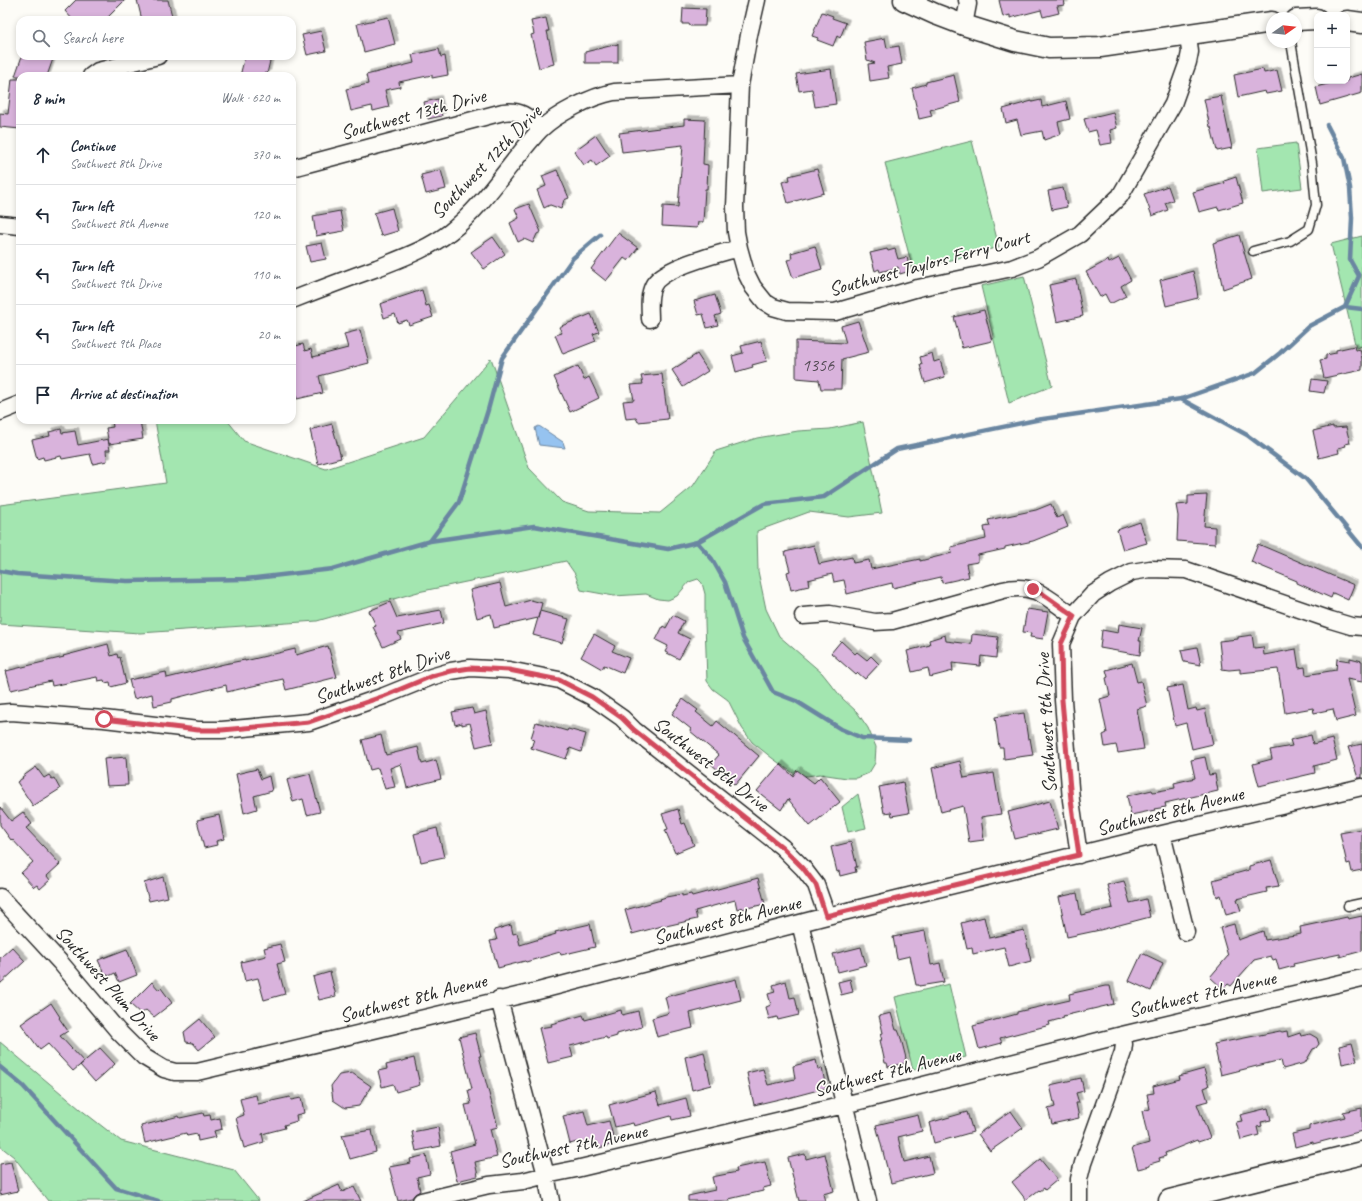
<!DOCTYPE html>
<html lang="en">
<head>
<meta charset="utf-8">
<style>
  :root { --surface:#fff; --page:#f2f2f3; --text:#1f2937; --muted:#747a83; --line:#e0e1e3 }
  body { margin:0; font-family:Caveat,sans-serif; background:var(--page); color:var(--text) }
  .controls { position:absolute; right:12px; top:12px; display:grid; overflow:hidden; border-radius:8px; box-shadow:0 2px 6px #0003 }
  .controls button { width:36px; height:36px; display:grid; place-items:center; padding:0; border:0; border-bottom:1px solid var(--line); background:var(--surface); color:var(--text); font:20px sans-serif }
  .compass { position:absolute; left:1266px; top:12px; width:36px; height:36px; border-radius:50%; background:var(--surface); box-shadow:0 2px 6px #0003; rotate:76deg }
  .stop { position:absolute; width:12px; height:12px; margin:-9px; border:3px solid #d1495b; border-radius:50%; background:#fff }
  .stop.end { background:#d1495b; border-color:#fff; box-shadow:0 1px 4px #0008 }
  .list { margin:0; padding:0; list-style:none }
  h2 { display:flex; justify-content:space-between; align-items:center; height:52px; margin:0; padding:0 16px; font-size:17px }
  h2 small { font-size:13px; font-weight:400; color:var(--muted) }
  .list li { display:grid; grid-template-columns:26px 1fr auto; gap:12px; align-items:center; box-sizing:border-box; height:60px; padding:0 16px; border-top:1px solid var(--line) }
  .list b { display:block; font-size:15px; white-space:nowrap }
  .list p { margin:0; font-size:13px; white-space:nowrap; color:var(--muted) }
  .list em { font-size:13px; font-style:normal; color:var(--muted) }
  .icon { flex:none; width:22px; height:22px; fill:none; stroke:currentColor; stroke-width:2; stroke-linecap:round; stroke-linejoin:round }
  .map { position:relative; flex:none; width:1362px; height:1201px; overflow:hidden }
  .search { position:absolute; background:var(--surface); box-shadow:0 2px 6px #0003; left:16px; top:16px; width:280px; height:44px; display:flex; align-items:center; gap:10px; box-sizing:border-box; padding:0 14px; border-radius:12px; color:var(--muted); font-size:15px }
  .panel { position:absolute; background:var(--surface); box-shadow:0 2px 6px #0003; left:16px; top:72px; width:280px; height:352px; border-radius:12px }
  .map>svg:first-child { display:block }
  .green { fill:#a3e6b0; stroke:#67886e }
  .water { fill:#96c3f0; stroke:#6b86a1 }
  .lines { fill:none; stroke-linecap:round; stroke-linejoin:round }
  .stream { stroke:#6b86a1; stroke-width:4.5 }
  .building { fill:#d9b3dc; stroke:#2b2b2b; filter:url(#shadow) }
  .service-casing { stroke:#2b2b2b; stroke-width:11 }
  .minor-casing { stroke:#2b2b2b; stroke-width:19 }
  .tertiary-casing { stroke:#2b2b2b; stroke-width:23 }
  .secondary-casing { stroke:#2b2b2b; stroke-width:25 }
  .service { stroke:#fdfcf7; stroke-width:8 }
  .minor { stroke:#fdfcf7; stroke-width:16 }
  .tertiary { stroke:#fdfcf7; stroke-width:20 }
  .secondary { stroke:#fdfcf7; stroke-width:22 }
  .route { stroke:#d1495b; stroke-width:5 }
  .labels { text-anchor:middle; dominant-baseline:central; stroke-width:3.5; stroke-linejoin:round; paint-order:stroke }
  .number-label { font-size:18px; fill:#564d57 }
  .street-label { font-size:20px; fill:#2b2b2b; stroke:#fdfcf7 }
</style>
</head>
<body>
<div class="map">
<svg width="1362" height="1201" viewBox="0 0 1362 1201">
  <defs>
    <filter id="shadow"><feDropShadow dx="3.5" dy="-3.5" stdDeviation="0" flood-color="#0004"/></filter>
  </defs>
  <rect width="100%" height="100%" fill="#fdfcf7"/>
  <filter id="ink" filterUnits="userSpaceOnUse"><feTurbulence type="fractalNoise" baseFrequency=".025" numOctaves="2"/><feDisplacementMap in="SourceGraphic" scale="8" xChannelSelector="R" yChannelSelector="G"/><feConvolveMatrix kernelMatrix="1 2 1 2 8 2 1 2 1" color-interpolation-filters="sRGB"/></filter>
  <g filter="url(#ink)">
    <path class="green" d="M972 141 999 247 913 270 885 163Z
      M1296 143 1302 188 1263 193 1258 148Z
      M1362 236V346L1356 348 1331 244Z
      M1024 276 1052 386 1009 403 981 286Z
      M491 358 529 468 562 502 589 511 660 513 693 486 716 451 757 438 798 431 830 429 863 422 882 513 849 517 809 512 757 531 758 571 766 609 779 636 822 673 842 698 857 712 868 728 876 747 875 763 869 773 857 778H847L820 774 807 776 793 773 772 758 752 742 742 728 728 700 713 689 707 681 705 622V594L702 583 698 579 689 582 677 596 668 600 658 599 646 594 614 596 581 590 575 574 566 561 418 592 317 621 140 633 0 624V505L166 483 155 420H227L244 441 326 469 424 437Z
      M858 794 866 828 848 832 842 807Z
      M949 984 966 1057 913 1070 895 997Z
      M0 1042 80 1109 121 1141 234 1170 259 1201H48L14 1157 0 1146Z"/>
    <path class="water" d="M539 426 563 442 565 448 539 445 535 428Z"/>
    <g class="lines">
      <path class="stream" d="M1327 125 1344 158 1350 188 1352 218 1350 260 1359 276 1345 307
        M1181 399 1247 435 1306 479 1362 547
        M430 541 459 502 488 410 502 358 573 258 600 235
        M697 542 712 559 725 582 743 638 773 692 796 701 841 729 862 738 909 740
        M0 571 17 574 127 581 246 579 333 569 430 541 534 526 668 549 697 542 764 504 824 497 897 449 1036 420 1181 399 1255 373 1280 353 1309 326 1345 307 1362 309
        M0 1067 23 1086 116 1188 158 1201"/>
    </g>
    <path class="building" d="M76 0H125L105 20H73L65 11Z
      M137 0H168L173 20H142Z
      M999 0H1064L1065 5 1057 6 1059 13 1043 17 1041 10 1010 18V15L1003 17Z
      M683 8 706 9 705 26H690L689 24H682Z
      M822 12 833 16 832 18 846 23 840 38 837 36 833 46 817 40 818 38 812 36Z
      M388 17 395 44 364 52 357 24Z
      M546 18 549 31H547L554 64 539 68 531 35 534 34 531 21Z
      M321 31 326 51 307 55 302 35Z
      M885 38 887 48 899 46 902 64 887 67 889 78 870 81 868 64 875 63 867 60 864 42Z
      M618 44V63H585V52Z
      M439 49 441 57 445 56 448 75 432 78V75L399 82 400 87 385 90 389 107 373 111 372 106 351 111 346 89 368 84 366 75 414 63 412 55Z
      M22 56H54L47 76H15Z
      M245 56H264L263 59 270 61 267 74 265 73V76H240Z
      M831 69 836 104 815 107 812 89 799 91 796 74Z
      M1263 69 1264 73 1277 70 1282 91 1266 94 1265 91 1238 97 1234 75Z
      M1362 74V93L1320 105 1316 87 1339 81H1347L1348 78Z
      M954 75 960 102 930 110 932 116 919 119 912 88 926 84V82Z
      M12 79H20V129L0 127V113L8 114Z
      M1221 96 1232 148 1217 151 1211 127H1210L1204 99Z
      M438 99 442 116 428 119 424 102Z
      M1041 100 1042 107 1066 101 1070 119 1058 122 1061 134 1044 140 1042 131 1021 135 1017 120 1006 123 1003 109 1032 101V102Z
      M1113 112 1117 128 1110 130 1112 143 1100 145 1096 130 1088 132 1084 119Z
      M684 119 705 120 703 164 708 165 707 189H705L703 222H698L697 228 662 226 663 206 678 207 683 145 622 152 619 133 684 125Z
      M596 135 610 156 596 166 592 160 584 165 574 151Z
      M817 169 824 193 788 203 782 182 790 180 789 176Z
      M441 170 446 189 426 194 421 175Z
      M557 170 569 198 564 200 561 209 550 205 544 208 537 190 546 186 542 176Z
      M1236 177 1243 203 1219 210 1218 207 1199 212 1193 192 1225 183 1224 181Z
      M1168 186 1173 200 1165 203 1168 210 1152 216 1144 194Z
      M1063 188 1067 207 1052 210 1048 191Z
      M529 204 541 232 537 234 533 243 524 239 518 242 510 223 519 218 515 209Z
      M392 208 398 231 381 236 374 213Z
      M340 211 344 231 316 236 313 216Z
      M618 233 638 248 628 261 624 258 606 281 591 269Z
      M1239 235 1252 279 1223 289 1213 243Z
      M493 237 505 254 484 269 471 252Z
      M322 243 326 259 310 262 306 246Z
      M815 246 822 269 793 278 787 260 792 259 791 253Z
      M887 249 888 251 895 249 898 259 907 257 910 271 900 274 898 267 880 272 879 269 875 271 870 253Z
      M1119 258 1131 280 1121 286 1126 296 1110 304 1105 294 1100 297 1086 272 1108 260 1109 263Z
      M1193 271 1196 284 1198 298 1166 306 1160 280Z
      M1076 279 1083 316 1057 322 1049 285Z
      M422 290 426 306 429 305 433 317 409 325 407 320 398 323 395 314 384 318 380 304Z
      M715 295 721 314 715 316 718 325 707 328 703 314 698 315 694 301Z
      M984 310 992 341 962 348 954 317Z
      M591 314 599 332 593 334 596 341 563 354 555 335 562 333 559 327Z
      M858 321 869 352 842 359 841 389H821L819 380 796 378V341L846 343 841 326Z
      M360 330 369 363 319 376 323 393 297 399 292 379V347L303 344 305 351 311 349 313 357 348 348 344 334Z
      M761 341 767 361 752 365 753 367 736 372 732 356 743 353 741 346Z
      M1354 346 1355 350 1360 349 1362 359V370L1324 378 1320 360 1326 359V355L1336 353V350Z
      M932 353 934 362 940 360 945 377 925 383 920 365H922L920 357Z
      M697 354 708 371 683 387 672 370Z
      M578 366 584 380 589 377 599 398 570 412 554 377Z
      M662 374 668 419 638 422 636 418 626 419 623 401 634 400 631 385 643 384 641 376Z
      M1312 379 1327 381 1324 393 1310 391Z
      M112 420H140L143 439 109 444 106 428 113 427Z
      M332 424 341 458 318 464 310 430Z
      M1333 426V428L1346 427 1350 443 1345 444 1346 446 1338 448 1339 453 1319 458 1313 431Z
      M61 429 62 433 75 431 78 445 108 439 110 450H106L107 461 93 464 90 454 62 459 61 456 44 460 43 457 37 459 32 440 50 436 49 432Z
      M1207 495 1204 526 1215 527V544L1177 541 1178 516 1176 505 1188 504V496Z
      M1051 504 1057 518 1063 515 1068 527 1033 541 1005 547V549L978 555V562L966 564 969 577 942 583 941 577 893 588 892 583 847 594 844 580 834 582 832 574 808 580 809 586 791 590 787 572 790 571 785 552 814 545 819 564 852 557 853 563 869 560 871 569 920 559V561L952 553 951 547 986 539 984 527 990 526 988 520 1036 510Z
      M1140 522 1147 543 1123 550 1117 530Z
      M1258 544 1354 585 1348 600 1333 593 1331 598 1297 583V581L1251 562Z
      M500 583 506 607 531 600 542 603 538 618 494 628 491 614 477 618 470 590Z
      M390 602 397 618 441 610 444 623 398 633 401 639 383 647 373 627 376 626 369 611Z
      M1027 609 1048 612 1043 639 1030 637 1031 633 1023 632Z
      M540 611 569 619 562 643 533 635Z
      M673 615 684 621 678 633 690 639 679 659 665 652 668 646 656 640 663 626 666 628Z
      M1119 624 1142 628 1139 641H1141L1140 655 1100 648 1102 630 1118 633Z
      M594 634 615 646 612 651 629 658 623 673 604 665 602 669 581 657Z
      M972 634 998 637 996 658 981 656 980 666 952 663 953 671 930 677 928 668 912 672 907 651 930 645 929 640 945 635 946 641 971 644Z
      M1252 635 1254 648 1263 647 1264 655 1296 649 1299 668 1305 667 1306 675 1336 670 1337 659 1350 661V658L1362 661V682L1347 679 1356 716 1336 721 1333 709 1314 713 1313 708 1285 713 1278 669 1240 673V669L1229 670 1222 669 1219 641 1238 639V637Z
      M841 641 855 654 857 652 867 660 871 656 879 664 865 679 858 673 856 675 831 653Z
      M108 644 111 656 117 654 118 658 120 657 126 683 111 687 110 682 105 683 104 680 98 681 97 677 52 686 51 681 11 690 6 671 64 657 63 656Z
      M328 646 337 677 286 690 283 679 227 692 226 685 172 699V702L154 706 152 694 134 699 129 680 166 672 167 678 224 664 245 660V661L295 649 296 655Z
      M1197 647 1201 665 1184 662 1181 650Z
      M1132 663 1137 682 1141 681 1147 706 1137 709 1144 749 1118 753 1116 745 1105 747 1103 735 1107 733 1100 699 1110 696 1106 678 1108 677 1106 670Z
      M1183 685 1188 710 1196 708 1197 711 1205 709 1213 744 1192 749 1186 723 1175 726 1167 688Z
      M683 699 698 710 696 712 713 726 717 721 759 756 735 785 711 764 719 755 690 731 691 729 672 714Z
      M472 708 474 714 486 711 493 743 476 747 470 723 462 725V723L455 725 452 712Z
      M1024 713 1028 739 1030 738 1033 755 1004 759 1003 747H999L995 717Z
      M536 722 567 731 568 729 586 734 581 752 570 748 566 759 531 748 534 739 531 738Z
      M381 735 386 755 418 747 422 764 436 760 441 779 407 788 401 764 390 768 395 787 385 789 378 768 370 770 362 740Z
      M1311 735 1313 744 1332 739 1337 760 1314 766 1315 773 1259 786 1253 764 1272 759 1270 750 1292 746 1290 740Z
      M1362 744V778H1358L1348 747Z
      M126 757 128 785 107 786 104 759Z
      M1205 757 1209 775 1215 774 1218 791 1165 803 1166 807 1154 809 1155 810 1131 815 1127 796 1152 790 1153 792 1175 788 1174 783 1195 778 1191 760Z
      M960 761 964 778 994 773 1001 814 981 817 984 840 969 842 963 806 941 812 932 768Z
      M780 764 793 776 797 770 814 783 820 777 840 802 810 826 788 799 781 810 757 791Z
      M36 767 44 778 49 775 52 779 54 778 60 789 33 806 17 782 23 778 22 777Z
      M257 769 261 779 269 776 272 791 254 796 257 809 244 813 236 774Z
      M310 774 320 812 307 815 303 799 293 802 287 780Z
      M903 782 909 813 892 816 891 812 884 813 879 787Z
      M1050 801 1058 829 1015 839 1008 812Z
      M0 807 11 821 23 812 32 824 26 828 60 864 47 876 50 880 40 889 37 885 34 887 21 873 33 862 12 839 11 840 0 825Z
      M678 809 682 824 685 823 694 845 675 853 665 830 668 829 662 814Z
      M219 815 224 839 216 841 217 845 204 848 197 820Z
      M437 828 444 857 421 862 414 834Z
      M1362 829V870L1352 872 1350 863 1347 864 1340 833Z
      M851 842 857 867H855L856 872 840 876 839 871 837 872 831 847Z
      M1271 860 1279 886 1266 888 1267 892 1237 899 1241 911 1226 915 1221 895 1217 897 1213 880 1249 870V866Z
      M163 877 168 897 149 901 144 883Z
      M758 878 765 904 743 909 742 907 737 909 735 900 695 911 697 919 666 926V925L632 934 625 910 661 900 660 899 666 897 682 894V896L691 894 692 896Z
      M1124 881 1130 903 1146 899 1150 917 1100 930 1067 937 1059 897 1077 893 1081 915 1113 908 1107 885Z
      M1362 916V951L1340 957V954L1293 964 1294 966 1279 970 1276 959 1273 960 1271 956 1254 960 1231 986 1228 984 1223 989 1210 977 1228 956 1220 928 1234 924 1238 940 1263 931 1265 940 1301 934 1300 927 1347 917 1348 919Z
      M984 917 989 938 1024 930 1031 961 1009 967 1004 947 973 954 972 948 967 949 961 923Z
      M590 924 595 947 561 955 560 952 526 962 525 961 498 968 490 941 497 940 494 930 511 925 513 934 517 933 520 945 556 934 555 932Z
      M925 931 931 965 940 963 944 982 919 986V985H916L910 956 897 959 893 937Z
      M280 944 285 962 277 964 285 994 264 1000 258 978 245 981 241 962 266 956 264 948Z
      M12 947 25 961 0 984V958Z
      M861 947 866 965 838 972 833 954Z
      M127 949 137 975 119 982 115 973 109 976 108 975H105L98 960Z
      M1142 953 1163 963 1151 991 1129 981Z
      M330 972 336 996 319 1000 313 977Z
      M736 979 741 1000 690 1013 693 1028 657 1037 652 1018 669 1013 665 997Z
      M850 979 853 992 841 995 838 982Z
      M786 981 790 998 795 997 799 1015 778 1020 777 1017 769 1019 766 1007 771 1005 768 994 775 992 773 985Z
      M152 982 159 990 161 988 172 1003 154 1017 146 1010 141 1014 130 1004Z
      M1105 986H1110L1114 1004 1063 1016 1064 1018 1049 1022 1050 1025 1000 1038 1002 1043 979 1049 973 1026 1017 1014V1012L1070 1000 1069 994Z
      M51 1003 60 1017 59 1018 68 1031 60 1036 84 1062 73 1071 48 1044 40 1050 21 1024Z
      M621 1010 622 1015 638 1011 642 1027 617 1034V1036L607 1039 606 1037 570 1046 573 1057 548 1063 539 1028 552 1026 551 1024 583 1015 585 1020Z
      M891 1013 896 1030H898L900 1035 906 1058 905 1059 906 1063 888 1067 887 1063H885L880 1040H882L880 1034 883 1033 879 1016Z
      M200 1019 215 1037 199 1050 193 1043 186 1042 184 1032Z
      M1280 1031 1282 1032 1287 1031 1288 1037 1300 1033 1301 1036 1310 1034 1317 1038 1319 1044 1316 1048 1313 1049 1305 1063 1283 1069 1281 1060 1221 1075 1214 1044Z
      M475 1033 481 1056H479L498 1127 490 1129 497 1157 475 1162 478 1176 457 1181 450 1151 475 1144 465 1105 471 1104 468 1090 472 1089 459 1037Z
      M1352 1043 1357 1061 1342 1064 1339 1046Z
      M100 1048 115 1064 95 1082 80 1065Z
      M704 1052 711 1085 692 1090 685 1057Z
      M414 1058 420 1085 396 1092 393 1084 382 1087 378 1071 387 1069 386 1065Z
      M816 1060 818 1069 822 1068 826 1088 788 1098V1097L754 1105 747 1073 763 1069 768 1085 795 1079 793 1066Z
      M1204 1069 1209 1086 1204 1088 1208 1101 1197 1104 1210 1138 1198 1142 1197 1140 1165 1153 1166 1156 1159 1158 1160 1161 1150 1164V1166L1138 1169 1132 1148 1149 1143 1142 1111 1150 1109 1147 1094 1154 1093 1153 1086 1180 1079 1179 1076Z
      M352 1073 371 1086 359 1106 345 1108 333 1100 331 1086 339 1075Z
      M1081 1078 1084 1091 1076 1093 1079 1103H1076L1079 1118 1052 1124 1048 1109 1055 1107 1050 1085Z
      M656 1092 660 1105 686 1098 690 1116 672 1120 671 1116 634 1126 633 1123 615 1127 609 1105Z
      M256 1095 258 1104 290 1097 291 1100 301 1098 304 1113 296 1115 297 1121 284 1125 285 1128 262 1134 264 1142 244 1148 236 1118 244 1115 240 1099Z
      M1268 1108 1271 1120 1261 1122 1262 1126 1257 1127 1259 1135 1241 1140 1236 1122 1242 1121 1240 1115Z
      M1362 1108V1131L1313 1144V1142L1295 1147 1292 1134 1309 1130V1126L1345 1117 1343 1112Z
      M584 1111 588 1126 609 1121 615 1144 599 1148 597 1142 579 1146 577 1142 570 1144 563 1116Z
      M1011 1111 1023 1128 990 1151 978 1134Z
      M967 1112 973 1132 934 1143 929 1123Z
      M203 1113 204 1116 210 1115 211 1120 220 1118 222 1129 214 1131 216 1137 198 1141 197 1134 187 1136 186 1133 145 1143 141 1126 179 1116 180 1118Z
      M918 1115 922 1131 898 1137 904 1162 929 1156 933 1173 891 1183 876 1125Z
      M438 1127 441 1146 416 1151 412 1132Z
      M372 1130 376 1152 350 1159 342 1135Z
      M805 1154 806 1159 825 1154 834 1191 823 1194 825 1201H799L788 1158Z
      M426 1155 430 1174 417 1177 420 1191 415 1194 412 1198 398 1201 389 1167 411 1163 410 1159Z
      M1040 1159 1057 1180 1045 1190 1044 1188 1040 1191 1039 1190 1026 1200 1012 1182Z
      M11 1162 18 1191 0 1195V1164Z
      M765 1162 771 1186 763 1188V1191L729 1199 730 1201H688V1196L715 1190 712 1177 737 1172 736 1168Z
      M339 1185 342 1192 354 1187 361 1201H303Z"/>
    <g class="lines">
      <defs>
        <path id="service" d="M1253 251 1290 241 1309 229 1316 205 1312 163 1291 42
          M1348 906 1362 903"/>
        <path id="minor" d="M757 0 749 35 740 85 735 207 736 232 739 248 746 273 753 287 765 302 773 307 787 311 835 312 918 288 1012 268 1038 258 1080 234 1120 196 1173 104 1188 62 1190 52 1188 34
          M964 25 968 4 967 0
          M91 76 98 71 158 56
          M292 168 503 112C521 109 529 118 541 129
          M0 224 20 226
          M292 300C320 289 349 278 377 268 402 258 428 249 450 232 486 204 509 163 540 130 556 114 592 96 614 92L740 85
          M650 319C650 309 648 296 653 286 661 267 719 254 739 248
          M0 412 20 404
          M803 616 830 614 875 622 892 621 1003 590C1035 582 1049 599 1073 616
          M0 713 11 712 104 719 198 730H222L309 722 384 696 431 677 451 671 470 668 509 670 559 680 592 697 622 718 634 730 782 847 803 868 816 885 827 916
          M1162 834 1186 932
          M1079 855 1071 800 1063 700 1061 644 1073 616 1093 594 1110 583 1132 572 1150 569 1186 570 1331 620 1351 626 1362 627
          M0 897 60 962 118 1031 144 1057 164 1069 175 1072H197L538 991 827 916 1162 834 1362 787
          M800 923 868 1201
          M499 999 546 1175 551 1201
          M421 1201 489 1185 523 1181 546 1175 576 1169 844 1105 1122 1035 1362 978
          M1079 1201V1179L1083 1163 1123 1052 1124 1044 1122 1035"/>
        <path id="tertiary" d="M904 0 935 14 964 25 1015 41 1049 48 1100 47 1272 22
          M1296 20 1317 19
          M1347 21 1362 23"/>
        <path id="secondary" d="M1170 1201 1362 1153"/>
      </defs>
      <use href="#service" class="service-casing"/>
      <use href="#minor" class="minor-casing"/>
      <use href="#tertiary" class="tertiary-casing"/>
      <use href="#secondary" class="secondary-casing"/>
      <use href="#service" class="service"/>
      <use href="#minor" class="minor"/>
      <use href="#tertiary" class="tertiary"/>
      <use href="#secondary" class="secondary"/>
    </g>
  </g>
  <g class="lines" filter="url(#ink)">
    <path class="route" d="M104 719 198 730H222L309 722 384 696 432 676 451 671 470 668 509 670 559 680 592 697 622 718 634 730 782 847 803 868 816 885 826 916 1079 855 1071 800 1062 700 1061 644 1074 616 1043 594 1033 589"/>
  </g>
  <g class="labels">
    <g class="number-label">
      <text x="818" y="365">1356</text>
    </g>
    <g class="street-label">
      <text transform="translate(413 114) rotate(-15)">Southwest 13th Drive</text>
      <text transform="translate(486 162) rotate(-46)">Southwest 12th Drive</text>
      <text transform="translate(929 263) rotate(-15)">Southwest Taylors Ferry Court</text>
      <text transform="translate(382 675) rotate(-19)">Southwest 8th Drive</text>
      <text transform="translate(1046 723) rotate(-93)">Southwest 9th Drive</text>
      <text transform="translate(711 764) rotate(38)">Southwest 8th Drive</text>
      <text transform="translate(1170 811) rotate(-14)">Southwest 8th Avenue</text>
      <text transform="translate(727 920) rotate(-14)">Southwest 8th Avenue</text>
      <text transform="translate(108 983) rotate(48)">Southwest Plum Drive</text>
      <text transform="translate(1202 994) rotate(-13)">Southwest 7th Avenue</text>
      <text transform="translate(413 998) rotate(-14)">Southwest 8th Avenue</text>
      <text transform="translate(887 1072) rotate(-14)">Southwest 7th Avenue</text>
      <text transform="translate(573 1146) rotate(-12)">Southwest 7th Avenue</text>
    </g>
  </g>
</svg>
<div class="controls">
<button>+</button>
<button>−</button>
</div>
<svg class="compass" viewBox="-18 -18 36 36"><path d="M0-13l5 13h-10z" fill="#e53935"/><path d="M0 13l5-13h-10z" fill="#747a83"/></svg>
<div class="stop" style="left:104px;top:719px"></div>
<div class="stop end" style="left:1033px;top:589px"></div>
<div class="search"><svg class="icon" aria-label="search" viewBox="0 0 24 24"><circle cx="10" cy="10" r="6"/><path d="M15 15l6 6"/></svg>Search here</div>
<section class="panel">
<h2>8 min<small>Walk · 620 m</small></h2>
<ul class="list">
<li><svg class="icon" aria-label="ahead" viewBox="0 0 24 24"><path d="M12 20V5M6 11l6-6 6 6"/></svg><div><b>Continue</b><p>Southwest 8th Drive</p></div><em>370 m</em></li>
<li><svg class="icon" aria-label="left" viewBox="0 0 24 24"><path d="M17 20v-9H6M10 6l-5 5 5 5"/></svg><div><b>Turn left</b><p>Southwest 8th Avenue</p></div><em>120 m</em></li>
<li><svg class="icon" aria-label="left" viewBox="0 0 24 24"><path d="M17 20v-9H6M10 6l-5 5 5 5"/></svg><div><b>Turn left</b><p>Southwest 9th Drive</p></div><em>110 m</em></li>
<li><svg class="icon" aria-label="left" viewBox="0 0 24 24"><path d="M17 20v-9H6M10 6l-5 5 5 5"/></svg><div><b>Turn left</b><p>Southwest 9th Place</p></div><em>20 m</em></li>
<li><svg class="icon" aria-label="arrive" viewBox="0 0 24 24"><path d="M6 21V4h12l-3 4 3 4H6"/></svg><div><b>Arrive at destination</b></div></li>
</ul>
</section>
</div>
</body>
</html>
